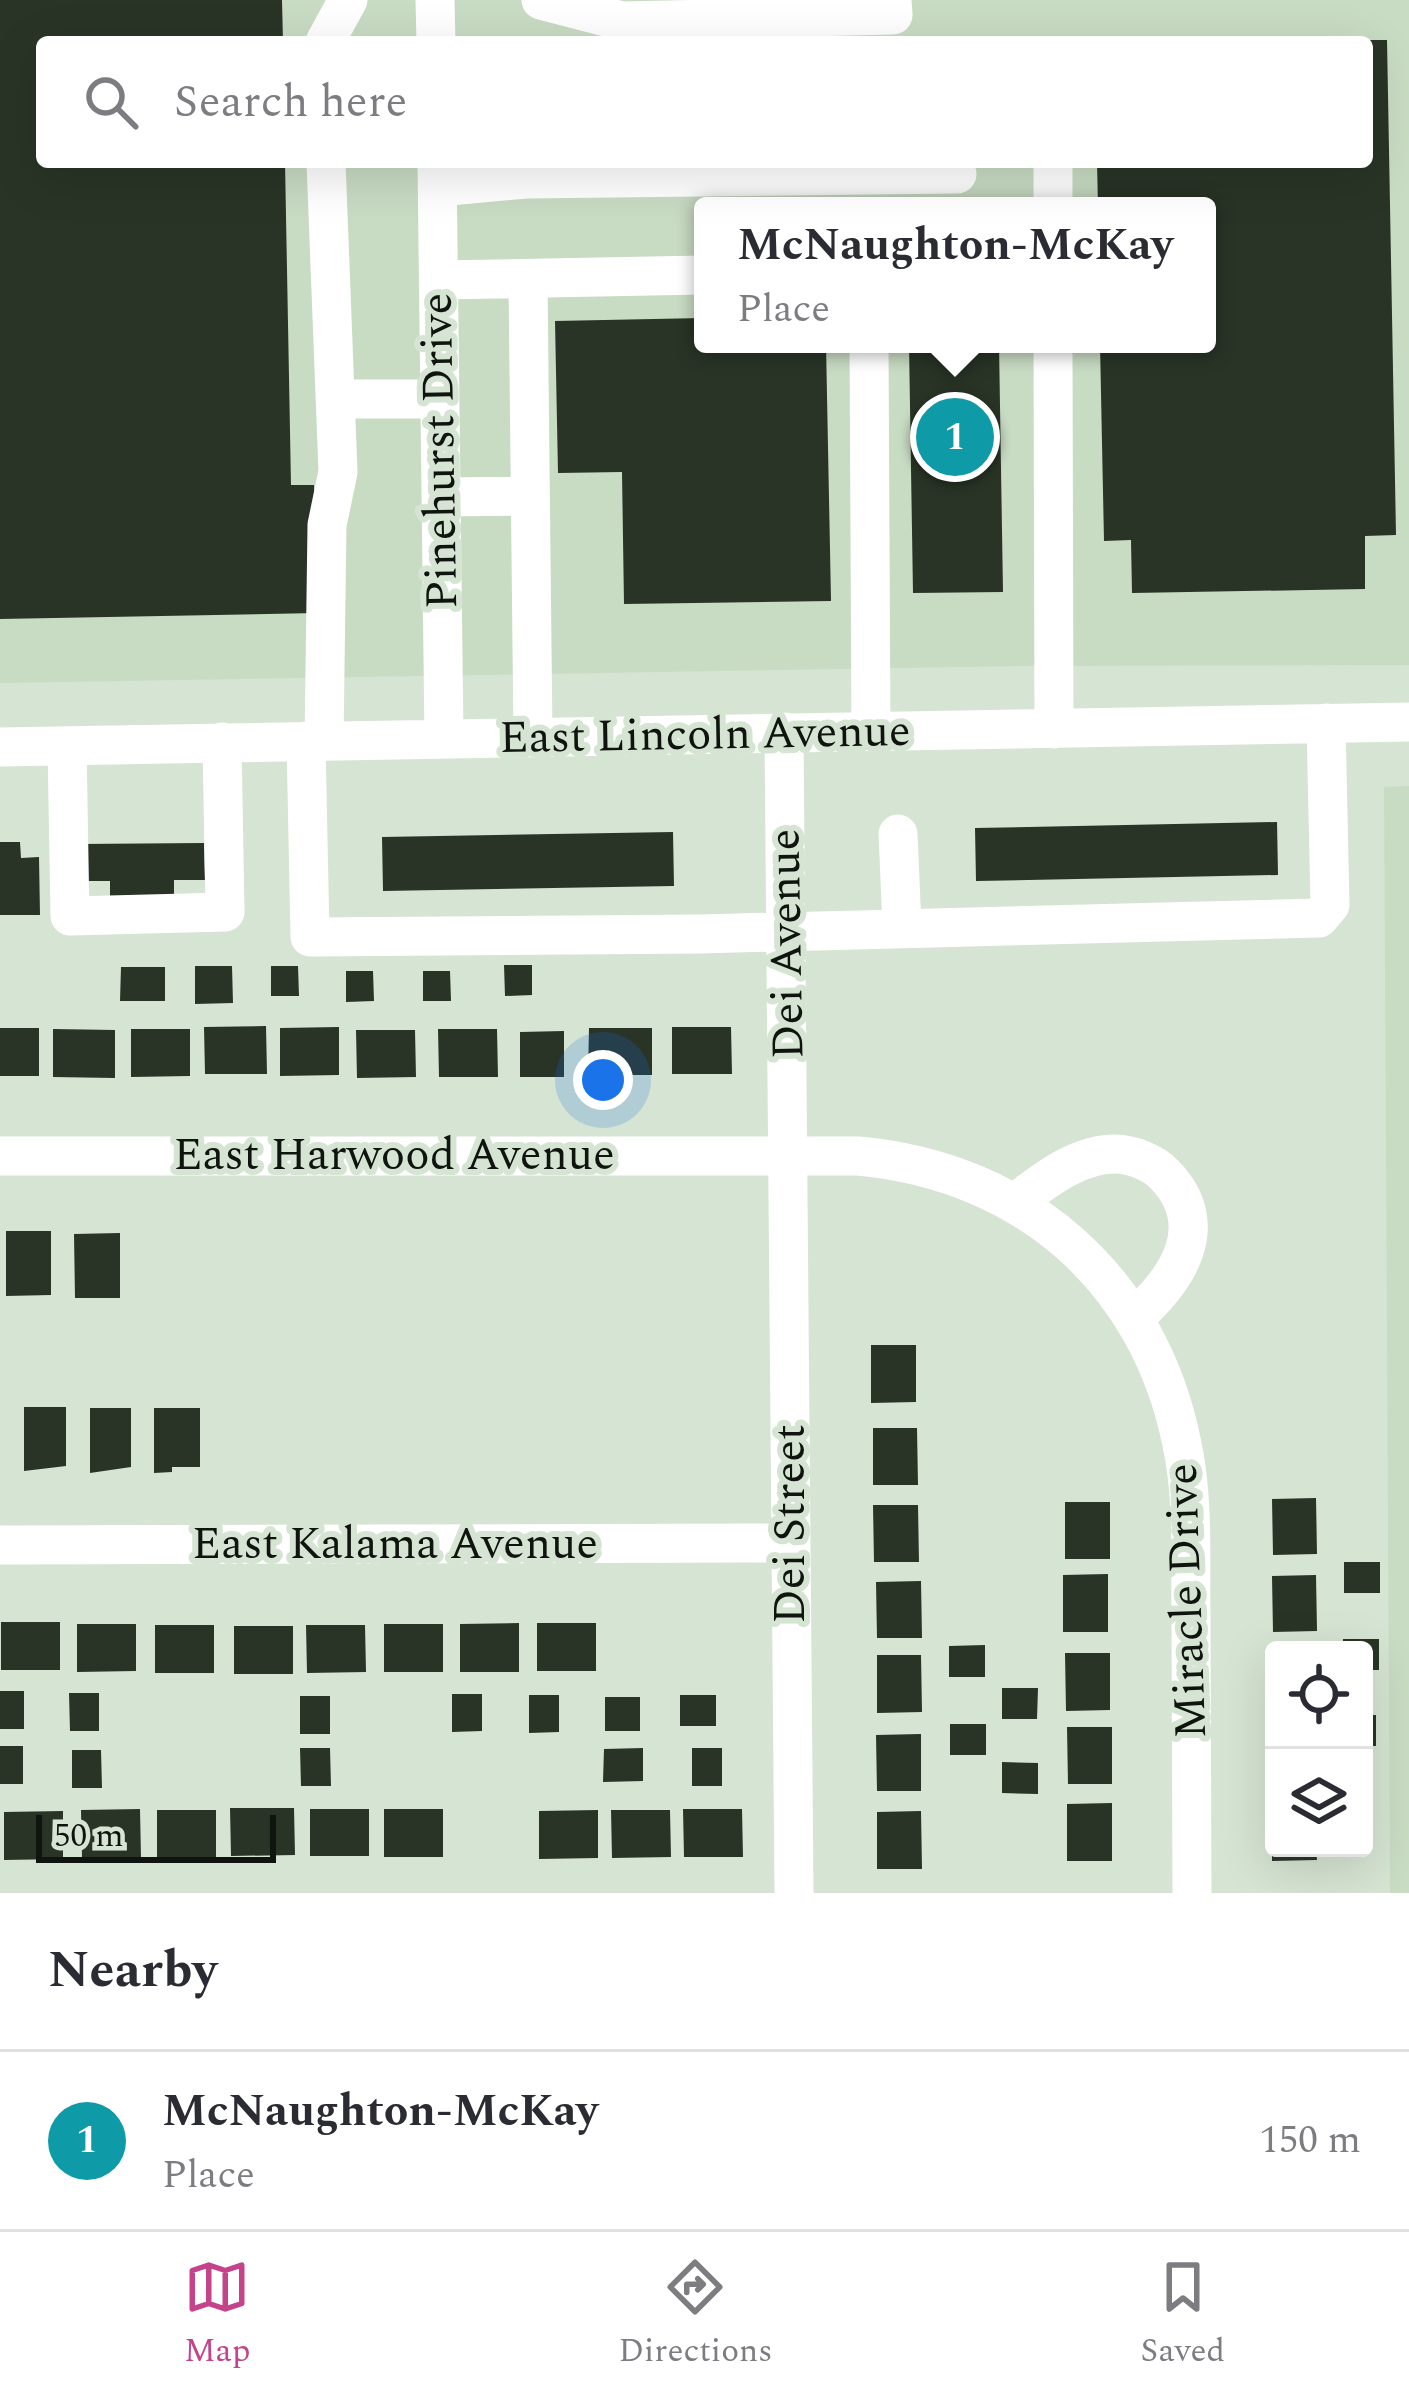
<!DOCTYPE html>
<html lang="en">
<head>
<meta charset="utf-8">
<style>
  :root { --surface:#fff; --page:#f7f7f7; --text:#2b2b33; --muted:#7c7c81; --line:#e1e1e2; --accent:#c4438b }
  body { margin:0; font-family:Spectral,serif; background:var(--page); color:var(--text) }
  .controls { position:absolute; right:36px; bottom:36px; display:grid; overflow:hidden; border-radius:12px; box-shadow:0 12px 48px #0002 }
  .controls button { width:108px; height:108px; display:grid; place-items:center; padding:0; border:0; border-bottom:3px solid var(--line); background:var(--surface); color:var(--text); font:60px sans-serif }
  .scale { position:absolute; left:36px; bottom:30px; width:240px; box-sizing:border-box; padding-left:12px; border:6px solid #0f140e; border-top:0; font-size:33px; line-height:42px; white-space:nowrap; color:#0f140e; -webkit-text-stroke:9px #d6e4d3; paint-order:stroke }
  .you { position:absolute; left:603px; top:1080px; width:42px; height:42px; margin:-30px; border:9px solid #fff; border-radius:50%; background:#1a73e8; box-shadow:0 0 0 18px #1a73e833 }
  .badge { display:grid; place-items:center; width:78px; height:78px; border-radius:50%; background:var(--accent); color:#fff; font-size:39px; font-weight:700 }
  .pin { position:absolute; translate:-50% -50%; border:6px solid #fff; box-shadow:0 3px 12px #0006 }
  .popup { position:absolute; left:694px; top:197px; width:522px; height:156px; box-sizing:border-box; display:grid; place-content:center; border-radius:12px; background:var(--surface); filter:drop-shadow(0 3px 9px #0005); font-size:39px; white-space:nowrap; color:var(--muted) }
  .popup b { font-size:45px; color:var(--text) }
  .popup::after { content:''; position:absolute; left:50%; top:100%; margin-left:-24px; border:24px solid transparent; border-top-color:var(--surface) }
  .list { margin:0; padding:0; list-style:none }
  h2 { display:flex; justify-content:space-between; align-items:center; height:156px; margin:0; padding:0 48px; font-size:51px }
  h2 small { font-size:39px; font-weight:400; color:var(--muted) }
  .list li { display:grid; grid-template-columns:78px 1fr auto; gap:36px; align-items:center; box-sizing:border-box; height:180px; padding:0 48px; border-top:3px solid var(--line) }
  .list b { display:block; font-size:45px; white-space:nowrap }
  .list p { margin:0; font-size:39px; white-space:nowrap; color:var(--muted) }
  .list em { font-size:39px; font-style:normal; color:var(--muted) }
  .icon { flex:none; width:66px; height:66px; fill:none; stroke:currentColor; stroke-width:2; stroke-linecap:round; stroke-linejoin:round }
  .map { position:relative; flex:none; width:1409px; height:1893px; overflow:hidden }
  .search { position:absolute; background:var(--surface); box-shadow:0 12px 48px #0002; left:36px; right:36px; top:36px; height:132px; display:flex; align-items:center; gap:30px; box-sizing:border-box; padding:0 42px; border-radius:12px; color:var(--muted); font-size:45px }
  .sheet { height:336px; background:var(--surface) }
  nav { display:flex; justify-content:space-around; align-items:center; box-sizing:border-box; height:168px; border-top:3px solid var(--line); background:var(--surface); font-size:33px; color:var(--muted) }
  nav a { display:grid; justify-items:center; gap:6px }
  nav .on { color:var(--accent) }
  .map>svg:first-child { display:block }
  .built { fill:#c8dbc3; fill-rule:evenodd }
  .building { fill:#293426 }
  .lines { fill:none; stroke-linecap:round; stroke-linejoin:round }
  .minor { stroke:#fff; stroke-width:39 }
  .labels { text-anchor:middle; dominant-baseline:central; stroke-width:12; stroke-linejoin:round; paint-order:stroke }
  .street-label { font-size:45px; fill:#0f140e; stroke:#d6e4d3 }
</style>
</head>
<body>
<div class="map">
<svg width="1409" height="1893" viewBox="0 0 1409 1893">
  <rect width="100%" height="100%" fill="#d6e4d3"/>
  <path class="built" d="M0 0H1409V665L1019 666 0 683ZM42 42H1367V162H42ZM703 206H1207V344H703Z
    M1409 786V1893H1390L1384 787Z"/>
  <path class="building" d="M0 0H282L283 42H42V162H285L291 485H314L317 613 0 619Z
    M1367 40H1387L1396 535 1365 536V589L1132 593 1131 540 1104 541 1100 344H1207V206H1098L1097 162H1367Z
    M703 318V344H826L831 601 624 604 622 472 558 473 555 321Z
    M909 344H999L1003 592 913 593Z
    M1277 822 1278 875 976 881 975 828Z
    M673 832 674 886 383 891 382 837Z
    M0 842H20L21 858 39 857 40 915H0Z
    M204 843 205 880H174V897L110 898V881H79V844Z
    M504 965H532V995L505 996Z
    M195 966H232L233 1003 195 1004Z
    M271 966H298L299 996H271Z
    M121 967H165V1001H120Z
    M346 971H373L374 1001 346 1002Z
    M423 971H450L451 1001H423Z
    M266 1026 267 1074H205L204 1027Z
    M339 1027V1075L280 1076V1028Z
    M672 1027H731L732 1074H672Z
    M0 1028H39V1076H0Z
    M589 1028H652V1075H588Z
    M53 1029 115 1030V1078L53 1077Z
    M131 1029H190V1076L131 1077Z
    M438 1029H497L498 1077H439Z
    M356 1030H415L416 1077 357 1078Z
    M564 1031V1077H520V1032Z
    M6 1231H51V1295L6 1296Z
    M120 1233V1298H75L74 1234Z
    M871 1345H916V1402L871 1403Z
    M24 1407H66V1466L24 1471Z
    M90 1408H131V1467L90 1473Z
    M154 1408H200V1467H172V1472L154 1473Z
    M873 1428H917L918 1485H873Z
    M1316 1498 1317 1554 1273 1555 1272 1499Z
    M1065 1502H1110V1559H1065Z
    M873 1505H918L919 1562H874Z
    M1344 1562H1380V1593H1344Z
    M1108 1574V1632H1063V1575Z
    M1316 1575 1317 1631 1273 1632 1272 1576Z
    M921 1581 922 1638H877L876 1582Z
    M1 1622H60V1670H1Z
    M519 1623V1672H460V1624Z
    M537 1623H596V1671H537Z
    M77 1624H136V1671L77 1672Z
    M384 1624H443V1672H384Z
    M155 1625H214V1673H155Z
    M306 1625H365L366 1672 307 1673Z
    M234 1626H293V1674H234Z
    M1343 1639H1379V1670H1364V1650H1343Z
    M985 1645V1677H949V1646Z
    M1065 1653H1110V1710L1066 1711Z
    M877 1655H921L922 1712 877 1713Z
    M1002 1688H1038L1037 1719H1002Z
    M0 1691H24V1729H0Z
    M69 1693H99V1731H70Z
    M452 1694H482V1731L452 1732Z
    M529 1695H559V1732L529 1733Z
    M680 1695H716V1726H680Z
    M300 1696H330V1734H300Z
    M605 1697H640V1731H605Z
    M1364 1715H1376V1746H1364Z
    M950 1724H986V1755H950Z
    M1067 1727H1112V1784H1068Z
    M921 1734V1791H877L876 1735Z
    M0 1746H23V1784H0Z
    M300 1748H330L331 1786H301Z
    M643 1748V1781L603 1782 604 1749Z
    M692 1748H722V1786H692Z
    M72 1750H101L102 1788H72Z
    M1002 1762 1038 1763V1794L1002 1793Z
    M1112 1803V1861H1067V1804Z
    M230 1808H294L295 1855 231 1856Z
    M140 1809 141 1858H82L81 1810Z
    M310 1809H369V1856H310Z
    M384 1809H443V1857H384Z
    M683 1809H742L743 1857H684Z
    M157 1810H216V1858H157Z
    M598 1810V1858L539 1859V1811Z
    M611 1810H670L671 1857 612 1858Z
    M63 1811V1859L4 1860V1812Z
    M921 1811 922 1869H877V1812Z
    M1272 1848H1316L1317 1860 1272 1861Z"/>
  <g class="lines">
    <path class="minor" d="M435 0 436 42
      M541 0 622 21 893 15 892 0
      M325 42 348 0
      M437 162 444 739
      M1053 162V206
      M438 187 526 179 957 174
      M528 279 533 738
      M439 280 703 275
      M869 344 871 731
      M1053 344 1054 729
      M335 399H439
      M441 497 530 496
      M784 732 794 1893
      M306 741 310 937 700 934 1319 918 1330 905 1326 723
      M324 741 327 525 338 472 326 162
      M67 746 70 916 225 912 222 742
      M0 747 1409 722
      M898 834 902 926
      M0 1156H858C1025 1171 1149 1279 1182 1444 1194 1501 1190 1560 1191 1618 1191 1709 1192 1801 1192 1893
      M1016 1202C1044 1181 1077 1154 1115 1154 1132 1154 1154 1163 1165 1175 1214 1226 1177 1280 1134 1318
      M0 1545 790 1543"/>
  </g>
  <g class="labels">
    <g class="street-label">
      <text transform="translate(440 451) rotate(-91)">Pinehurst Drive</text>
      <text transform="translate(705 735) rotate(-1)">East Lincoln Avenue</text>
      <text transform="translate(787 944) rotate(-91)">Dei Avenue</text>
      <text x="394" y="1155">East Harwood Avenue</text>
      <text transform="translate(790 1524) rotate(-90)">Dei Street</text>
      <text x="395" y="1544">East Kalama Avenue</text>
      <text transform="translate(1187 1601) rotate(-92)">Miracle Drive</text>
    </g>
  </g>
</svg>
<div class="controls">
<button><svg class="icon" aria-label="locate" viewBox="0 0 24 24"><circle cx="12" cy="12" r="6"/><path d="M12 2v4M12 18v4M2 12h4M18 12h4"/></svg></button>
<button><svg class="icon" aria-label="layers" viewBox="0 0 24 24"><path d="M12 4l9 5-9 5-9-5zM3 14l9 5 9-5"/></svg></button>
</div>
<div class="scale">50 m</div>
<div class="you"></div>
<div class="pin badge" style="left:955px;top:437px;background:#0f9aa8">1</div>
<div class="popup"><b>McNaughton-McKay</b>Place</div>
<div class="search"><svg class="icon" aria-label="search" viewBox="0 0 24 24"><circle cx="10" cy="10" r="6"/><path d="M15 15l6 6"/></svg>Search here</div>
</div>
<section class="sheet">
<h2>Nearby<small></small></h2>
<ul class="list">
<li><span class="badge" style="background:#0f9aa8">1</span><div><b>McNaughton-McKay</b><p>Place</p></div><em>150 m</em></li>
</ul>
</section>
<nav>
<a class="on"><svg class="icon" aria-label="map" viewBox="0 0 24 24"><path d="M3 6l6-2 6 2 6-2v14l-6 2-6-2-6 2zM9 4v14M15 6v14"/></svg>Map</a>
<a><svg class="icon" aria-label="directions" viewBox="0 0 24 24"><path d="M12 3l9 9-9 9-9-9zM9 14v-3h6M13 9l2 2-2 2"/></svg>Directions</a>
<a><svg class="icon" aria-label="saved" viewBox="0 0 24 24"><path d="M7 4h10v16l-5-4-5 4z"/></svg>Saved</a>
</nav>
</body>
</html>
